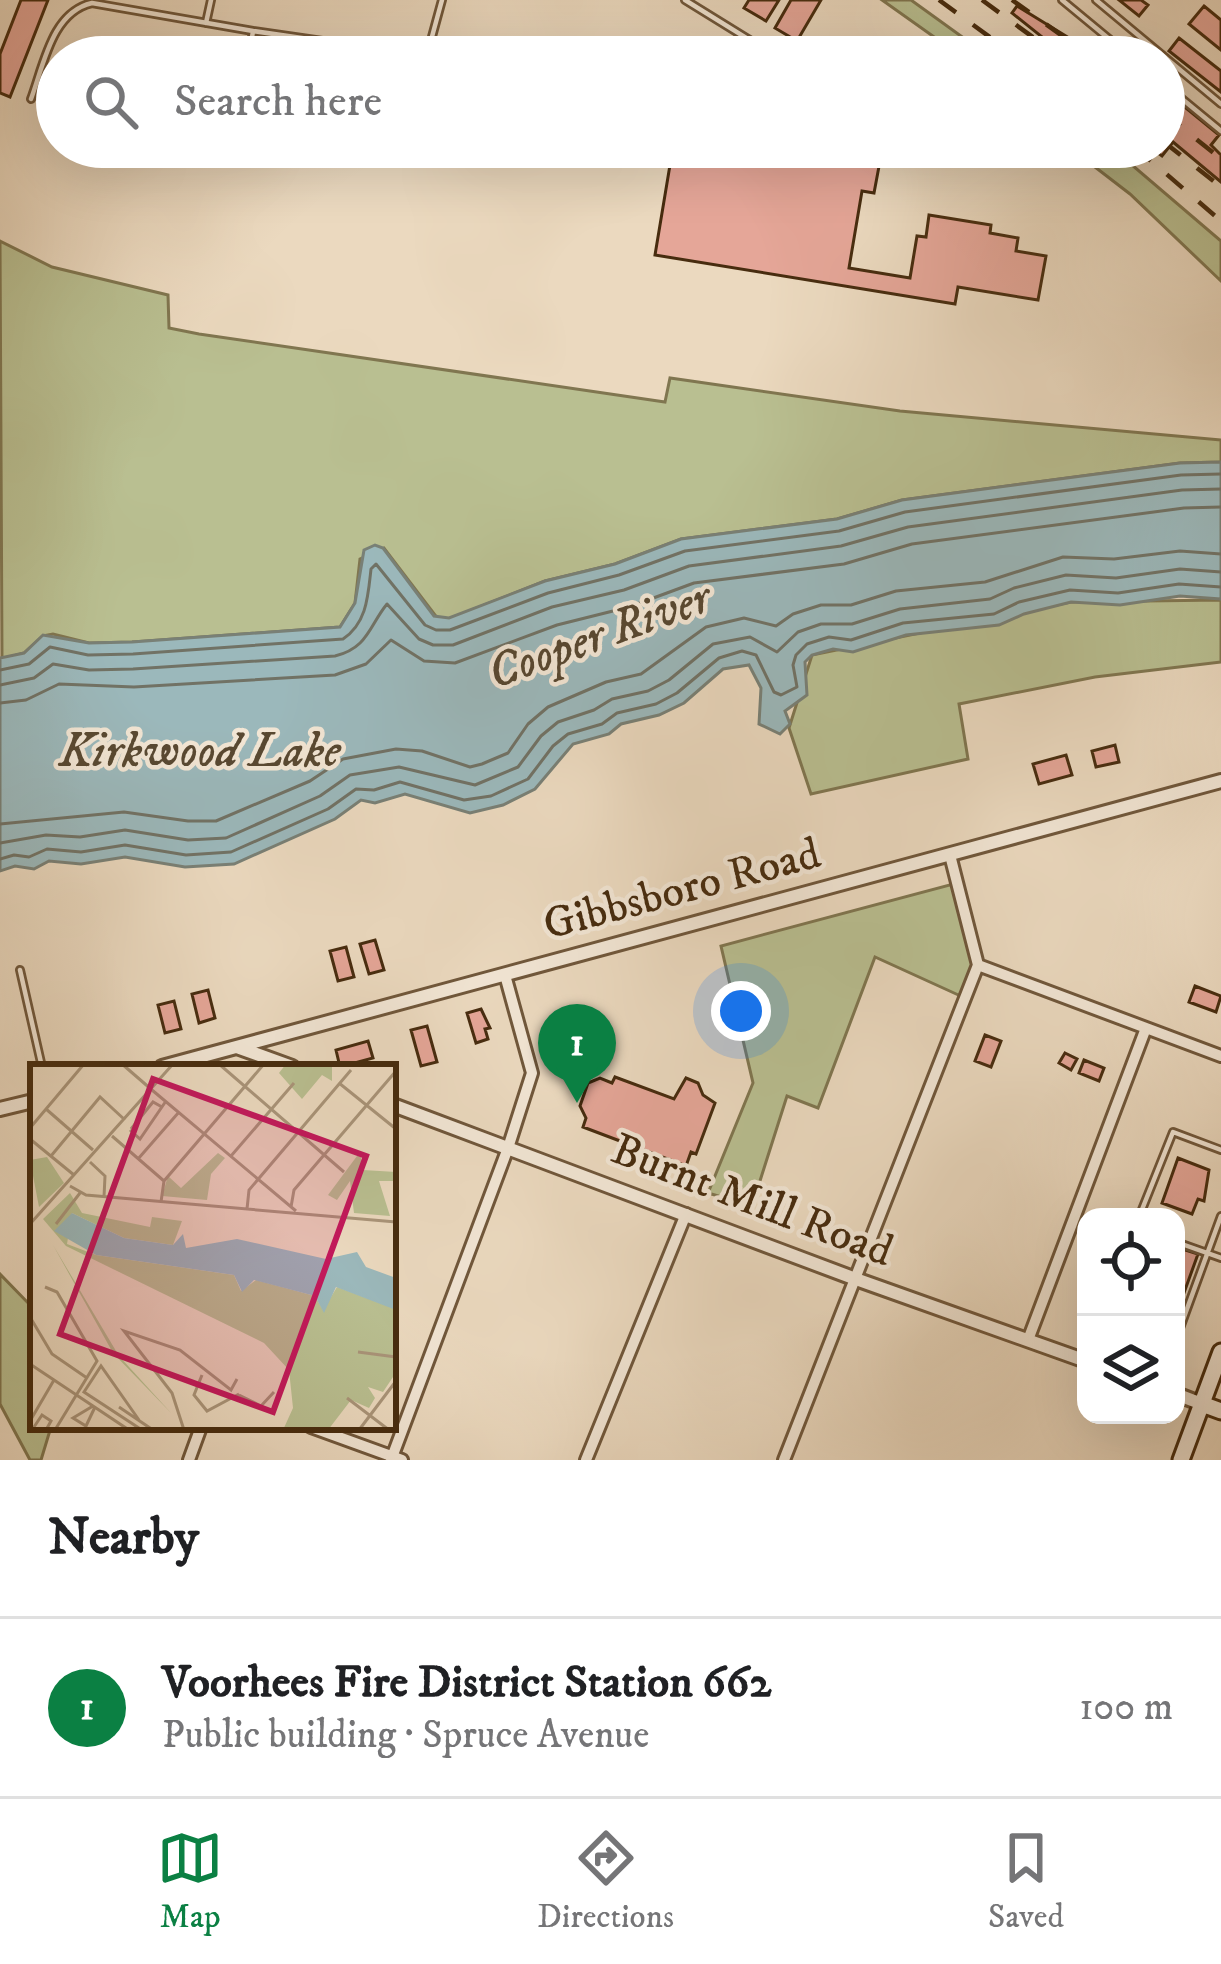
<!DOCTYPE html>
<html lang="en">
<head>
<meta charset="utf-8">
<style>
  :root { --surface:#fff; --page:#f2f2f2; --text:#202124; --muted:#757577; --line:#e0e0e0; --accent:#0b8043 }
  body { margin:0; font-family:"IM FELL DW Pica",serif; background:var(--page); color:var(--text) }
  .controls { position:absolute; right:36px; bottom:36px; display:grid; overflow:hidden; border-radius:24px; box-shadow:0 12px 48px #0002 }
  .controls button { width:108px; height:108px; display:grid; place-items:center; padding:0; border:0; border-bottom:3px solid var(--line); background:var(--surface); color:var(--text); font:60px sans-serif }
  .you { position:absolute; left:741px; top:1011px; width:42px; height:42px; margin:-30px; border:9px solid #fff; border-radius:50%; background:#1a73e8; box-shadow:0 0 0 18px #1a73e833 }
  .badge { display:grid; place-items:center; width:78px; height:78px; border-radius:50%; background:var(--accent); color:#fff; font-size:39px; font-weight:700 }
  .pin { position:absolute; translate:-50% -99px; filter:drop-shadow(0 3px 6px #0008) }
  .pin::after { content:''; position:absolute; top:63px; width:42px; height:36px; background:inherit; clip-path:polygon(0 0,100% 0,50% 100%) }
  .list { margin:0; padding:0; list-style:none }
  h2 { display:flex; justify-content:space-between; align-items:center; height:156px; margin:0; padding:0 48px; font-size:51px }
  h2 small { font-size:39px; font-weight:400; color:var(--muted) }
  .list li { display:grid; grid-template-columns:78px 1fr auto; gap:36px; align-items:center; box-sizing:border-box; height:180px; padding:0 48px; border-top:3px solid var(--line) }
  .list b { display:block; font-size:45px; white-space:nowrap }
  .list p { margin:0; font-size:39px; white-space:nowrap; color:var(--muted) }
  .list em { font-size:39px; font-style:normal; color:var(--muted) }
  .icon { flex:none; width:66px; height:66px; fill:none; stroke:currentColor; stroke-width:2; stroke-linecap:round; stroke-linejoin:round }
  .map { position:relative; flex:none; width:1221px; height:1460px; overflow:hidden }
  .search { position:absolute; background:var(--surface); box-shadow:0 12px 48px #0002; left:36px; right:36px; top:36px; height:132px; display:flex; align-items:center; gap:30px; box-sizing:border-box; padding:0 42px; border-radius:66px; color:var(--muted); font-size:45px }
  .sheet { height:336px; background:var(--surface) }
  nav { display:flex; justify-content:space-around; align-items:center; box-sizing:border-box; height:168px; border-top:3px solid var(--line); background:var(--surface); font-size:33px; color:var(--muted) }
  nav a { display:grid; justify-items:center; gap:6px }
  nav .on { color:var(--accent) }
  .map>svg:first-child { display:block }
  .green { fill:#b9bf91; stroke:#807650; stroke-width:3 }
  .water { fill:#9bb8bb; stroke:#798076; stroke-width:3 }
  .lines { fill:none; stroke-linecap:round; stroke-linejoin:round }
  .shore { stroke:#717265; stroke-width:3 }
  .building { fill:#e5a698; stroke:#472c0f; stroke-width:3 }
  .service-casing { stroke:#70573b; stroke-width:10 }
  .minor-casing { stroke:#70573b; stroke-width:16 }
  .tertiary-casing { stroke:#70573b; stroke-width:18 }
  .secondary-casing { stroke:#472c0f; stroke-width:21 }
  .service { stroke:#f2e6d5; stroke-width:4.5 }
  .minor { stroke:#f2e6d5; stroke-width:10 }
  .tertiary { stroke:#f2e6d5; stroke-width:12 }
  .secondary { stroke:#f2e6d5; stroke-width:15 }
  .rail { stroke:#472c0f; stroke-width:4.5; stroke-dasharray:21 21; stroke-linecap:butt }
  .labels { text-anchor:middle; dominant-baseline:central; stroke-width:9; stroke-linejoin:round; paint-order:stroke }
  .street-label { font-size:45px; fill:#472c0f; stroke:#f2e6d5 }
  .water-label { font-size:48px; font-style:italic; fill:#584831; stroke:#f2e6d5 }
  .inset-road { fill:none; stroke:#a99479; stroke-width:3 }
  .view { fill:#c2185b; fill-opacity:0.15; stroke:#c2185b; stroke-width:6 }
  .inset-edge { fill:none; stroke:#472c0f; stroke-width:6 }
</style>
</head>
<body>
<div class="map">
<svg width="1221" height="1460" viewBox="0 0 1221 1460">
  <rect width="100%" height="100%" fill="#ebd9bf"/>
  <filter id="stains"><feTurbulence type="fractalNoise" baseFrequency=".00167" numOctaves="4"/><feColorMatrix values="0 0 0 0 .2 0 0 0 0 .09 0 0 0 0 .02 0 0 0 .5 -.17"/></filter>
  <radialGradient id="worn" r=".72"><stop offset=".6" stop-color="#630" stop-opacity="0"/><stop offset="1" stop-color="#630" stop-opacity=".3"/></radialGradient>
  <path class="green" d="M882 0H911L990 57H954L937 44V39Z
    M1069 147H1111L1221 241V281L1130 194Z
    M0 241 52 267 168 295 169 328 199 334 665 402 670 378 900 411 1221 440V462L1180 463 902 500 837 519 681 539 615 564 545 581 449 619H438L384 548 360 559 355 603 340 627 132 642 89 643 53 634 43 636 24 653 2 659Z
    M1221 600V662L1095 677 959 704 968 759 811 794 789 728 812 655 1071 602Z
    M957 883 976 957 965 998 875 957 818 1108 787 1096 752 1206 708 1193 753 1083 721 946Z
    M0 1274 33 1308V1427H51L41 1460H30L0 1404Z"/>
  <path class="water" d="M1221 462V599L1180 596 1120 605 1071 602 1024 614 999 625 906 635 853 652 833 649 812 655 805 662 807 695 785 711 790 724 780 734 759 724 761 688 749 665 723 669 684 703 659 715 621 724 609 734 573 744 535 789 503 805 470 813 405 794 375 803 361 800 335 819 234 864 185 867 125 857 81 864 49 861 34 869 15 866 0 871V658L24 653 43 635 89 643 132 642 340 627 355 603 364 550 375 545 383 548 434 616 449 618 545 581 615 564 681 539 837 519 902 500 1180 463Z"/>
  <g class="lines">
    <path class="shore" d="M0 670 29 664 50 647 88 655 133 654 343 639C367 623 368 596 371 569L376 564 425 625 436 630H450L548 593 619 575 685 551 839 531 905 512 1181 475 1221 474
      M0 685 34 678 53 664 89 670 133 669 335 656C368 648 369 626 387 604L419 639 433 645H453L552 607 624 590 689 566 841 546 908 527 1182 490 1221 489
      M0 703 26 700 59 684 134 687 335 675 366 664 391 640 424 661 455 663 557 625 629 607 694 583 844 564 912 544 1184 508 1221 507
      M0 824 124 812 188 821H216L310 781 343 759 396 749 422 751 470 767 482 764 508 753 528 724 548 707 606 682 641 674 706 627 744 618 776 626 793 614 821 605H851L896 591 985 582 1063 557 1114 559 1180 551 1221 554
      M0 843 46 835 80 837 125 830 188 840 226 838 320 796 350 775 399 767 475 785 518 767 541 736 558 722 594 710 612 699 648 691 669 680 713 644 750 637 777 652 798 632 821 624H852L900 609 990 599 1014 588 1066 575 1116 578 1180 569 1221 572
      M0 859 14 855 29 857 47 849 81 852 125 845 186 855 231 852 328 809 356 789 374 790 400 782 464 800 491 796 528 779 553 746 568 734 602 724 617 713 656 704 677 693 719 658 742 651 756 655 774 692 781 695 797 687 793 665 796 655 807 644 829 637 851 640 903 623 994 614 1019 602 1070 590 1118 593 1179 584 1221 587"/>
  </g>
  <path class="building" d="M21 0H48L10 97 0 93V54Z
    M749 0H779L766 21 744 8Z
    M791 0H821L797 41 775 28Z
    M1119 0H1141L1148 5 1139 16Z
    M1017 6 1100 57H1067L1012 13Z
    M1204 6 1221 20V50L1189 24Z
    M1179 38 1221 71V92L1169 51Z
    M275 50 321 57H274Z
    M1164 90 1219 135 1211 145 1221 155V182L1173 142 1162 156 1150 147H1164Z
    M673 147H791L880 161 874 193 862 191 849 268 910 278 917 236 926 237 929 215 991 225 990 233 1018 238 1016 251 1046 256 1038 300 958 287 955 304 655 255Z
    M1115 745 1119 762 1096 767 1092 751Z
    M1066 755 1072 775 1039 784 1033 764Z
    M375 940 384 970 369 974 360 944Z
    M346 947 354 977 338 981 330 951Z
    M1195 986 1221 996 1216 1012 1189 1002Z
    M208 990 215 1018 199 1023 192 994Z
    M174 1001 181 1029 165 1033 158 1005Z
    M481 1009 490 1028 485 1029 488 1039 476 1043 467 1013Z
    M427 1026 437 1062 421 1066 411 1030Z
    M985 1035 1001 1041 991 1067 975 1061Z
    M368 1041 373 1058 340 1067 336 1050Z
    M1065 1053 1077 1059 1071 1070 1059 1063Z
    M1084 1060 1104 1068 1099 1081 1079 1073Z
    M615 1077 674 1099 686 1078 698 1083 703 1095 715 1103 696 1154 691 1152 686 1166 583 1127 586 1118 580 1106 588 1083 600 1078 612 1083Z
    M1178 1158 1209 1170 1204 1201 1198 1199 1192 1214 1162 1203Z
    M1176 1247 1198 1254 1176 1315Z"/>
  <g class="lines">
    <defs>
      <path id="service" d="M685 0 777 57
        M1062 0 1131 57
        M1096 0 1221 104
        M206 23 211 0
        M427 55 442 0
        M249 57 253 31 433 57
        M1164 84 1221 131
        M31 99C44 64 52 12 92 3L253 31
        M840 147 870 152 879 147
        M20 970 42 1067
        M1139 1217 1173 1132 1221 1150
        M1176 1242 1221 1258
        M1176 1339 1221 1216"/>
      <path id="minor" d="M978 965 1221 1056
        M1028 1340 1146 1028
        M311 1427 402 1460
        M189 1460 201 1427
        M391 1460 508 1148 532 1073 505 975
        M586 1460 686 1214
        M784 1460 978 965 950 855"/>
      <path id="tertiary" d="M237 1047 292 1067
        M162 1067 1221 781
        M393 1105 853 1278 1086 1361
        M0 1109 33 1101
        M1176 1394 1202 1404"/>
      <path id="secondary" d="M1202 1404 1221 1411
        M1181 1460 1221 1352"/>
    </defs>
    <use href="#service" class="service-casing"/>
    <use href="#minor" class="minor-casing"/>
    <use href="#tertiary" class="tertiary-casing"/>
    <use href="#secondary" class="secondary-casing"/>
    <use href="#service" class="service"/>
    <use href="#minor" class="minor"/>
    <use href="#tertiary" class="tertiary"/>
    <use href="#secondary" class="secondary"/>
    <path class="rail" d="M939 0 1017 57
      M982 0 1060 57
      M1012 0 1092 57
      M1164 113 1221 159
      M1164 142 1221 187
      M1135 147 1221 221"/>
  </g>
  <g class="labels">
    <g class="street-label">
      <text transform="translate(682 890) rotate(-15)">Gibbsboro Road</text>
      <text transform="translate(752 1201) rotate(21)">Burnt Mill Road</text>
    </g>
    <g class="water-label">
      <text transform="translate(599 636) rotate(-20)">Cooper River</text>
      <text x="200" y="752">Kirkwood Lake</text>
    </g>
  </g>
  <g transform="translate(30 1064)">
    <rect width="366" height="366" fill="#ebd9bf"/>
    <path d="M256 0H302V17L292 11 272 35 249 9ZM330 88 333 106 366 108V117H349L360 152 324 149 320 117 307 136 298 131ZM188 89 195 94 181 110 177 136 132 132 138 112 151 124ZM17 93 34 119 9 143 0 96ZM40 129 52 149 120 163 122 153 152 157 143 181 94 174 42 149 37 180 66 191 204 211 211 227 226 216 285 232 293 246 307 223 366 245 363 313 353 328 338 323 345 334 339 344 321 336 298 366H253L263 344 259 306 234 279 36 182 13 155ZM23 181 89 292 142 350 83 289Z" fill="#b9bf91"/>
    <path d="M42 149 94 174 143 181 153 170 156 184 207 175 296 195 327 188 336 203 366 214V246L306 223 294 249 285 232 224 216 212 228 204 211 66 191 24 167Z" fill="#9bb8bb"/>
    <path class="inset-road" d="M92 0 122 26M189 0 314 108M309 19 366 65M122 26 266 147M16 45 63 86M0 64 54 0M101 65 123 38 132 43M100 66 110 75 136 37M82 72 134 117M0 75 44 111M21 92 70 33 95 56M201 92 264 19M108 95 149 48M60 98 75 112 74 133M40 122 56 131 366 158M131 138 134 117 234 0M261 143 264 126 366 7M217 145 219 126 321 6M0 160 143 0M26 160 50 129M15 223 27 228 67 297 25 366M0 253 22 290 57 314M328 288 366 293M0 300 99 366M172 311 164 331 177 347 209 330M209 331 231 342 244 328M317 334 359 366M63 342 43 354 56 362 65 343M89 343 123 366M109 356 71 302 54 328 112 366M0 357 24 316M2 366 12 351 21 357 16 366M154 366 142 329 94 267 150 286 201 326 207 315M329 366 366 317"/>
    <path class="view" d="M123 15 336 92 243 348 30 270Z"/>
    <rect width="366" height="366" class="inset-edge"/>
  </g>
  <rect width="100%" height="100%" filter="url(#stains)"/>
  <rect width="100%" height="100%" fill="url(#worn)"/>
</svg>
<div class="controls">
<button><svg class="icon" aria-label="locate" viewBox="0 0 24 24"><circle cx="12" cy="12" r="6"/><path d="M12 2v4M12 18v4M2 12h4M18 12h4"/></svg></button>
<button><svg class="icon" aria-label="layers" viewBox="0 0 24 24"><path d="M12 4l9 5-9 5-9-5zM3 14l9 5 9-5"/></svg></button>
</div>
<div class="you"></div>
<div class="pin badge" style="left:577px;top:1103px">1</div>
<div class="search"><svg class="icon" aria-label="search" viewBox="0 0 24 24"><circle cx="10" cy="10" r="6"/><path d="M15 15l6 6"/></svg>Search here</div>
</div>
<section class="sheet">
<h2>Nearby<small></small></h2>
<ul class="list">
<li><span class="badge">1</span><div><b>Voorhees Fire District Station 662</b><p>Public building · Spruce Avenue</p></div><em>100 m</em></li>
</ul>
</section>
<nav>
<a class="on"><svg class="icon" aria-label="map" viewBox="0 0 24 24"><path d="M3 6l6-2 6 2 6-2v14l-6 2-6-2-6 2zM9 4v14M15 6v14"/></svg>Map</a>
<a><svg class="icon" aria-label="directions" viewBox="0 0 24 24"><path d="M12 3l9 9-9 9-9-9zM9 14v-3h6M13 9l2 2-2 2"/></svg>Directions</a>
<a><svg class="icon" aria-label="saved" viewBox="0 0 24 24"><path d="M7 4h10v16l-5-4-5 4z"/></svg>Saved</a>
</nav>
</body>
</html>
